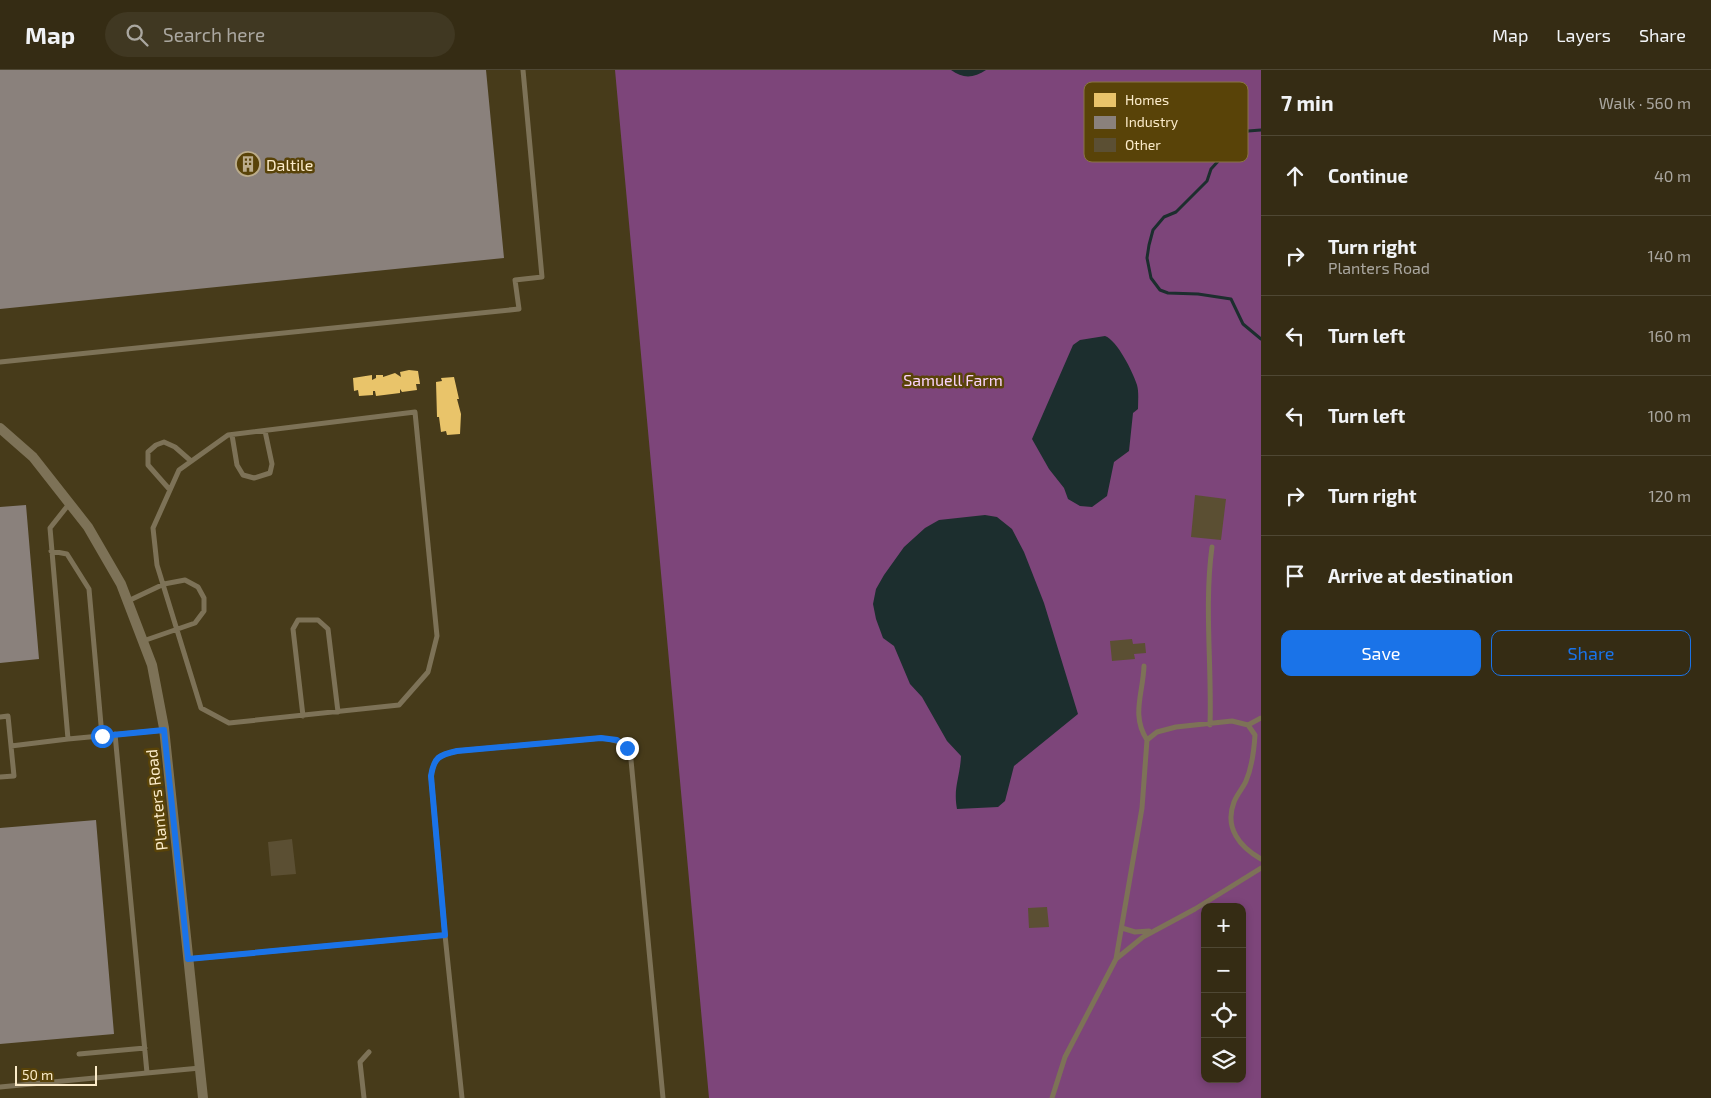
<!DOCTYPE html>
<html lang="en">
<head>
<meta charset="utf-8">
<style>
  :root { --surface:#352c14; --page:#403822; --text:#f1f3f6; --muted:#aaa7a0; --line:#4f4834; --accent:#1a73e8 }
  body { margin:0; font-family:"Exo 2",sans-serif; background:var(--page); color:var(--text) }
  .controls { position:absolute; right:15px; bottom:15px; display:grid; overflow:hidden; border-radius:10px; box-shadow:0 2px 8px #0003 }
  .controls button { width:45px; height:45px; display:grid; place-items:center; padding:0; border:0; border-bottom:1px solid var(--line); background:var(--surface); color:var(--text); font:25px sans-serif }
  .scale { position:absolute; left:15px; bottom:12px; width:82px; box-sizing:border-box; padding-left:5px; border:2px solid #fbebc9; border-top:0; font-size:14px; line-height:18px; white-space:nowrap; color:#fbebc9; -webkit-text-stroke:4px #594308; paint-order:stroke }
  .stop { position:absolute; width:15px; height:15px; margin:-11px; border:4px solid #1a73e8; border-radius:50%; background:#fff }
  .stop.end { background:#1a73e8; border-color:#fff; box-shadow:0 1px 5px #0008 }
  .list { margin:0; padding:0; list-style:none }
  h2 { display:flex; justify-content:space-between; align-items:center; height:65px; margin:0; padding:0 20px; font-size:21px }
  h2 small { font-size:16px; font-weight:400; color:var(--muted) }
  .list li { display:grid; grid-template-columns:32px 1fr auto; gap:15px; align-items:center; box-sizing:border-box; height:80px; padding:0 20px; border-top:1px solid var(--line) }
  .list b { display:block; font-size:19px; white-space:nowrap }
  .list p { margin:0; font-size:16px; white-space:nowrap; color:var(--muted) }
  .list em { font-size:16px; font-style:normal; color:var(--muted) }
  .actions { display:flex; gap:10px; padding:15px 20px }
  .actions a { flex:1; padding:11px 0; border:1px solid var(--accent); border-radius:10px; text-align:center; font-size:18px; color:var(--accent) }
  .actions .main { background:var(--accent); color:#fff }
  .icon { flex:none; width:28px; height:28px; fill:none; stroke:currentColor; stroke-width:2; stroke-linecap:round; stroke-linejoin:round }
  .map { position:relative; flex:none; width:1261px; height:1028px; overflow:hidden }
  header { display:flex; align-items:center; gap:30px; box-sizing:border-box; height:70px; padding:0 25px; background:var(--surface); border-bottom:1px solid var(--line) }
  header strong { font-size:24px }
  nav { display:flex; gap:28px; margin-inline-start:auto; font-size:18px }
  .search { width:350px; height:45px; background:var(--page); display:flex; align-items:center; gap:12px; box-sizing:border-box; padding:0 18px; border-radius:28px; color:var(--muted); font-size:19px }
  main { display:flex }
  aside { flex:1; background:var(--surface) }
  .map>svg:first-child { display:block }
  .green { fill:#7d457a; fill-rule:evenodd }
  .water { fill:#1c2e2e }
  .homes { fill:#e9c46a }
  .industry { fill:#8a817c }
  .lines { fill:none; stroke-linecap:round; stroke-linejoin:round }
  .stream { stroke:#1c2e2e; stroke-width:3 }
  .building { fill:#5b4f33 }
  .lane { stroke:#7d7257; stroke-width:5 }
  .street { stroke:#7d7257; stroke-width:10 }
  .route { stroke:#1a73e8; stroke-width:6 }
  .labels { text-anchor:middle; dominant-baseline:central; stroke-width:5; stroke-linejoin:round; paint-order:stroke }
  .poi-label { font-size:16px; fill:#fbebc9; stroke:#594308; text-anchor:start }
  .park-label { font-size:16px; fill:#fad3fb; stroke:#594308 }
  .street-label { font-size:16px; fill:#fbebc9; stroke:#594308 }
  .key { fill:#594308; stroke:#8a7542; stroke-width:1 }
  .key-label { font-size:14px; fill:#fbebc9 }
</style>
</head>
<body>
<header>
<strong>Map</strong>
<div class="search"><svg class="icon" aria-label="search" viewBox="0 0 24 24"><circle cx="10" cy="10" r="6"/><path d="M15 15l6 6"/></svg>Search here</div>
<nav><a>Map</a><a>Layers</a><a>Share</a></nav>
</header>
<main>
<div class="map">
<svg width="1261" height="1028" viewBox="0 0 1261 1028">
  <rect width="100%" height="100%" fill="#473b1a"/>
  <path class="green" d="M615 0H1261V1028H709ZM1205 837H1242V1009H1205Z"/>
  <path class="water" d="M951 0H986C974 8 963 9 951 0Z
    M1105 266C1117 270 1133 302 1137 315 1139 322 1138 331 1138 339L1133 343 1129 381 1114 392 1107 426 1092 437 1080 436 1068 429 1064 418 1049 399 1032 369 1073 275 1080 270Z
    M985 445 997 447 1012 459 1024 482 1044 533 1078 644 1014 696 1005 731 998 737 957 739C953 717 960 708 961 686L947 671 922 627 910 614 894 576 883 568 876 549 873 534 876 519 884 505 904 477 925 458 939 450Z"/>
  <path class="homes" d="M409 300 418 301 420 314H416L417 320 402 322 400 319V323L376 326 375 321H373V325L359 326 358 320 354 321 353 308 372 305V310L376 308V305H383V307L395 303 401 307 400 302Z
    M454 307 459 329H457L461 344 460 364 447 365 446 361 441 362 439 347H437L436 312 442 311 441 308Z"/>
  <path class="industry" d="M0 0H486L504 188 0 239Z
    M26 435 39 589 0 593V437Z
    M96 750 114 964 0 974V758Z"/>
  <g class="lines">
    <path class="stream" d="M1261 60 1248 61 1240 67 1211 99 1207 111 1176 142 1164 147 1153 160 1149 175 1147 188 1151 208 1160 220 1168 223 1198 224 1231 229 1243 254 1261 269"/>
  </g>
  <path class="building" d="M1195 425 1226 429 1221 470 1191 467Z
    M1132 569 1133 574 1145 573 1146 583 1134 584 1135 589 1112 591 1110 571Z
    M292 769 296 804 271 806 268 772Z
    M1047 837 1049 857 1029 858 1028 838Z"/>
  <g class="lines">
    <path class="lane" d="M0 292 519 239 515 210 542 207 523 0
      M415 342 437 566 428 602 399 635 229 653 201 638 157 495 153 458 179 400 228 365Z
      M232 365 237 395 243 405 254 408 270 403 272 394 265 361
      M170 420 148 395V382L156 375 164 372 175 377 191 391
      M69 434 50 458 68 669 164 660
      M51 481 67 484 89 519 102 666
      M128 531 164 514 185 510 198 517 204 528V541L195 553 143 571
      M1144 596C1143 624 1131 645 1147 670
      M303 646 293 559 298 550H318L328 559 338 642
      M0 647 8 646 14 706 0 707
      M1261 648 1248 655 1255 665C1254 681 1252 697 1246 711 1243 718 1237 724 1234 732 1224 758 1240 777 1261 789
      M1210 655C1212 596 1204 536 1212 477
      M115 664 147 1003 200 998
      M11 676 68 669
      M1122 858 1135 862 1149 861
      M445 865 462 1028
      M188 889 445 865 431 706C434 687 439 685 457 681L601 668C619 670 625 672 631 690L663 1028
      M1116 889 1142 738 1147 670 1157 662 1176 657 1232 651 1248 655
      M79 984 145 978
      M0 1017 147 1003
      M364 1028 360 992 369 982
      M1052 1028 1065 987 1116 889 1143 867 1195 839 1261 798"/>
    <path class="street" d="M0 358 33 387 88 457 121 514 152 595 164 658 203 1028"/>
  </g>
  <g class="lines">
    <path class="route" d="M102 666 164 660 188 889 445 865 431 706C434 687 439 685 457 681L601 668 617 670 627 678"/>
  </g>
  <defs>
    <symbol id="building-ring" viewBox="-11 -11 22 22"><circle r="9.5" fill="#594308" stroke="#bcad8c" stroke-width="1.5"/><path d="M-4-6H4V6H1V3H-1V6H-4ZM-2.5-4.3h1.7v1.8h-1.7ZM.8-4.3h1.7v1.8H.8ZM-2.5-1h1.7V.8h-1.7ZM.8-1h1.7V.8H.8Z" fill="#bcad8c"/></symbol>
  </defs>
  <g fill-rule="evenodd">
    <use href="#building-ring" x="234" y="80" width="28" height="28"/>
  </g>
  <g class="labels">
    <g class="poi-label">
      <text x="266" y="94">Daltile</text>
    </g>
    <g class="park-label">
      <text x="953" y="309">Samuell Farm</text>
    </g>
    <g class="street-label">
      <text transform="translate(156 730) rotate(-96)">Planters Road</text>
    </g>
  </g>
  <rect x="1084" y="12" width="164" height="80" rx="8" class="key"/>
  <rect x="1094" y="23" width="22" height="14" fill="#e9c46a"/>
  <rect x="1094" y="46" width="22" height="13" fill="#8a817c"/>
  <rect x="1094" y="68" width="22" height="14" fill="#5b4f33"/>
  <g class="key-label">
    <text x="1125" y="35">Homes</text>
    <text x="1125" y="57">Industry</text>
    <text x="1125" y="80">Other</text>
  </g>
</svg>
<div class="controls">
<button>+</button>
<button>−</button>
<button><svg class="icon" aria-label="locate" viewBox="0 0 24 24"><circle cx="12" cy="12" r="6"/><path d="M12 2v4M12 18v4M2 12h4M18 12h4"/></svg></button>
<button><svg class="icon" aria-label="layers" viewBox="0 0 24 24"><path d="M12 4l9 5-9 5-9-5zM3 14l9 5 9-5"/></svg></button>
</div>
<div class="scale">50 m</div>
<div class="stop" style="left:102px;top:666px"></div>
<div class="stop end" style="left:627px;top:678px"></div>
</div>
<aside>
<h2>7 min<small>Walk · 560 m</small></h2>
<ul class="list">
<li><svg class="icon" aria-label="ahead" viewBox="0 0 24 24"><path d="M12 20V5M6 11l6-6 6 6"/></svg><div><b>Continue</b></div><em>40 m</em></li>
<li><svg class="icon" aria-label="right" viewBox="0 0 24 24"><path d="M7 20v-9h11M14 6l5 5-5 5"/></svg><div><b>Turn right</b><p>Planters Road</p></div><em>140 m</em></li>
<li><svg class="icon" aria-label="left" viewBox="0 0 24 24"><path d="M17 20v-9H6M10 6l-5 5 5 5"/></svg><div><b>Turn left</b></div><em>160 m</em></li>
<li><svg class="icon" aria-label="left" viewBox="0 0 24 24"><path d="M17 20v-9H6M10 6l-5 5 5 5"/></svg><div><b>Turn left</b></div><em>100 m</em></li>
<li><svg class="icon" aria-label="right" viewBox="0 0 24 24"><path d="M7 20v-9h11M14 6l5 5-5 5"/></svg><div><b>Turn right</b></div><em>120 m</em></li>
<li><svg class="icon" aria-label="arrive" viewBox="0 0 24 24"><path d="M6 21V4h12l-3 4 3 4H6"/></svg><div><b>Arrive at destination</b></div></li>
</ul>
<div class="actions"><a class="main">Save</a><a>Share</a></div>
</aside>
</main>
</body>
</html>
